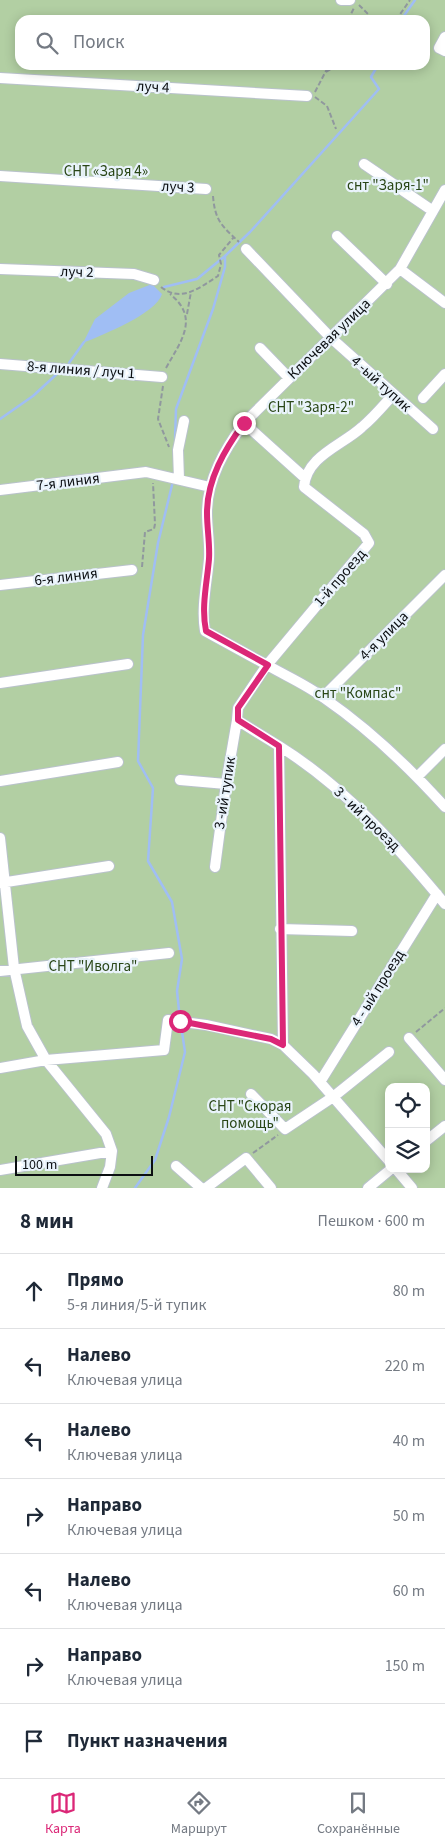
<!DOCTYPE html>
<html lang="ru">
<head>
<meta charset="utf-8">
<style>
  :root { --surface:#fff; --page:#f2f2f3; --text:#1f2937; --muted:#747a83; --line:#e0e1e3; --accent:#db2777 }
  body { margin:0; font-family:"Source Sans 3",sans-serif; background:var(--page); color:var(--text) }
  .controls { position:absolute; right:15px; bottom:15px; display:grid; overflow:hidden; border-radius:10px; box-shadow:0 2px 12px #0003 }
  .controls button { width:45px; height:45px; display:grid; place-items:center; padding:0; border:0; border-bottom:1px solid var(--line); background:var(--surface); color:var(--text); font:25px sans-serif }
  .scale { position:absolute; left:15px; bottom:12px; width:138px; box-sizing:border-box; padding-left:5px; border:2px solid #0c0f12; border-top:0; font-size:14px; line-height:18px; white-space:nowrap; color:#0c0f12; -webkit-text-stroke:4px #e9f3fb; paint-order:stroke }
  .stop { position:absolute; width:15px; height:15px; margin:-11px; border:4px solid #db2777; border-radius:50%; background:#fff }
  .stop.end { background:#db2777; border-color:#fff; box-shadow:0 1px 5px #0008 }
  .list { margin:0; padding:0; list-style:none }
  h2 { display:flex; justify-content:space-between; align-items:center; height:65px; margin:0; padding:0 20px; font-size:21px }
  h2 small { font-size:16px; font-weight:400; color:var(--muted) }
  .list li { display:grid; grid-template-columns:32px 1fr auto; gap:15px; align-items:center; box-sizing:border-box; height:75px; padding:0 20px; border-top:1px solid var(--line) }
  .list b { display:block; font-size:19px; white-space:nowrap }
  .list p { margin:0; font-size:16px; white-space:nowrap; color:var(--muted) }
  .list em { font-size:16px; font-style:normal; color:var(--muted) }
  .icon { flex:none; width:28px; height:28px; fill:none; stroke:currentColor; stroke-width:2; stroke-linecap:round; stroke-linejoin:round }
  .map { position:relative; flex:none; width:445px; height:1188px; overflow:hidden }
  .search { position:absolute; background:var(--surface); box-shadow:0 2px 12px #0003; left:15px; right:15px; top:15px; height:55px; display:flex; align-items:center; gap:12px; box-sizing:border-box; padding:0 18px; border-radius:15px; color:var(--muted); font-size:19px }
  .sheet { height:590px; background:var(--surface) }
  nav { display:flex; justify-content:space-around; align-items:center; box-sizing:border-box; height:70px; border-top:1px solid var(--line); background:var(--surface); font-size:14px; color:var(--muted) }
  nav a { display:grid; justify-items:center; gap:2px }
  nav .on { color:var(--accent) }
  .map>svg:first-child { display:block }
  .green { fill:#b2cfa3; fill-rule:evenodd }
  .water { fill:#a0bef4 }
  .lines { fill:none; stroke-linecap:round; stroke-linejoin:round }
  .stream { stroke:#a0bef4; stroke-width:2.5 }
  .minor-casing { stroke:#b9c2cb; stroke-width:12 }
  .path { stroke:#90989e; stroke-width:2; stroke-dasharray:5 2.5; stroke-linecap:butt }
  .minor { stroke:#fff; stroke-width:10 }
  .route { stroke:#db2777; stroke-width:6 }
  .labels { text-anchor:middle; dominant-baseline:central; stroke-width:4.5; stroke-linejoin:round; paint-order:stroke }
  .street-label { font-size:15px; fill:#0c0f12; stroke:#e9f3fb }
  .park-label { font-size:15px; fill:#294616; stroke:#e9f3fb }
</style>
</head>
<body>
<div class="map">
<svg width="445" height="1188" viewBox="0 0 445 1188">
  <rect width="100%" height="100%" fill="#e9f3fb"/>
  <path class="green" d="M0 0H445V1188H0ZM20 20H425V65H20ZM389 1087H426V1169H389Z"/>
  <path class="water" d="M152 284 162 294C156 314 102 335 83 343L95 319 129 293Z"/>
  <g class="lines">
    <path class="stream" d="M401 20 415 0
      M164 287 197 279 225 256
      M69 363 84 342
      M0 419 33 396 59 372
      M175 440 176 409 213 309 225 267V256L250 232 379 89 371 77 378 65
      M173 481 158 543 143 635 138 761 153 788 148 861 172 902 182 959 177 991 180 1020
      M135 1188 155 1160 169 1117 185 1052 181 1025"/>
    <defs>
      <path id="minor" d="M341 0H350
        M445 37 439 48 445 51
        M0 78 307 96
        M364 164 433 211
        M0 176 206 189
        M337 236 387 284
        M246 249 330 337 433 429
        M0 269 134 274 154 280
        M400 269 445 303
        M260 348 288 377
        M0 364 162 377
        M392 396C383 406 373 418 362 427 343 445 306 456 304 487L364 534 369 543 267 665C286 676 307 685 324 698 369 729 408 766 445 807
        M423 398 445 374
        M244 423 305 478
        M179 479 178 450 184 421
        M0 490 146 472 210 487
        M0 585 132 570
        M0 683 128 664
        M323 697 445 575
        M279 746C345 787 396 845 445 904
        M417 777 445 749
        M180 780 226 784
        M0 781 118 762
        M0 838 14 968 27 1026 46 1060 106 1134 112 1151 110 1167 102 1188
        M215 867 226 784 237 720
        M0 883 109 866
        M280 929 352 931
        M0 971 169 953
        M409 1038 445 1080
        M283 1045 279 746 237 720 238 708 267 665 205 631C201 607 207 583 209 559 210 543 207 529 207 513 207 479 225 449 244 423L400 269 445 190
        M0 1068 46 1060 164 1050 168 1020 206 1025 271 1039 283 1045 313 1074 389 1161
        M320 1082 437 894
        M251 1094 285 1129 333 1097 389 1052
        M426 1141 445 1126
        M176 1166 201 1188
        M396 1169 412 1188
        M0 1170 112 1151
        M206 1188 246 1158 271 1188
        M368 1188 391 1169"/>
    </defs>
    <use href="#minor" class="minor-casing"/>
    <path class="path" d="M359 5 374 20
      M348 20 354 8
      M396 20 410 0
      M326 72 337 65
      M315 92 329 65
      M315 97 327 106 336 129
      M213 196C215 221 222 226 239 242
      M161 287C181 303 199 288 218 276L221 264 219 255 234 237
      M187 314 191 292
      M166 368C181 341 200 318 170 294
      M163 386 158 419 169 447
      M142 567 145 532 154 529 155 524 153 483
      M416 1032 445 1008
      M253 1153 278 1135"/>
    <use href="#minor" class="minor"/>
  </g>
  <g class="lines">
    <path class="route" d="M180 1021 271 1039 283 1045 279 746 238 720V708L268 665 206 631C201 607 207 583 209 559 210 543 207 529 207 513 207 479 225 449 244 423"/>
  </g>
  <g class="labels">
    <g class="street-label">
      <text transform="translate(153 87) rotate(3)">луч 4</text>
      <text transform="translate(178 187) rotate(3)">луч 3</text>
      <text transform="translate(77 272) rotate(2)">луч 2</text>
      <text transform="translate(329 339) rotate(-44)">Ключевая улица</text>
      <text transform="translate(81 370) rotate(4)">8-я линия / луч 1</text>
      <text transform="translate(381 384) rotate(42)">4 -ый тупик</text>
      <text transform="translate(68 482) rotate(-7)">7-я линия</text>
      <text transform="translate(66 577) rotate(-7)">6-я линия</text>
      <text transform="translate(340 578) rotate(-49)">1-й проезд</text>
      <text transform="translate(384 636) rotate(-45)">4-я улица</text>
      <text transform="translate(225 793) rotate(-81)">3 -ий тупик</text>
      <text transform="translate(367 819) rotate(44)">3 - ий проезд</text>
      <text transform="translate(378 988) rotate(-58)">4 - ый проезд</text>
    </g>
    <g class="park-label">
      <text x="106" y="171">СНТ «Заря 4»</text>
      <text x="388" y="185">снт "Заря-1"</text>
      <text x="311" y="407">СНТ "Заря-2"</text>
      <text x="358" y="693">снт "Компас"</text>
      <text x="93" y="966">СНТ "Иволга"</text>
      <text x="250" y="1106">СНТ "Скорая<tspan x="250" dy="17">помощь"</tspan></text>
    </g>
  </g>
</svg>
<div class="controls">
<button><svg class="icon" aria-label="locate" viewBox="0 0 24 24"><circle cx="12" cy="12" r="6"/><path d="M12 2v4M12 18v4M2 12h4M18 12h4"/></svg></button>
<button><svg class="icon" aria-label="layers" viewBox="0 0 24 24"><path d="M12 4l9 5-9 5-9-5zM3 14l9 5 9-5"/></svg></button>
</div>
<div class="scale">100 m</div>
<div class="stop" style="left:180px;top:1021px"></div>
<div class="stop end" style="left:244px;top:423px"></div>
<div class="search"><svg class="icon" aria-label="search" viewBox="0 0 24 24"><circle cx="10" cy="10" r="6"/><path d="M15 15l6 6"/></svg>Поиск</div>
</div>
<section class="sheet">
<h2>8 мин<small>Пешком · 600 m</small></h2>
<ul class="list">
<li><svg class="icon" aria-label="ahead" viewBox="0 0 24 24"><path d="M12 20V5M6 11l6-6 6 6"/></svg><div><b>Прямо</b><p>5-я линия/5-й тупик</p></div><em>80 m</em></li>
<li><svg class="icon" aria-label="left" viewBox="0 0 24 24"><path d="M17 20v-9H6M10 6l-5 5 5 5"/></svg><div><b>Налево</b><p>Ключевая улица</p></div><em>220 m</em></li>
<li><svg class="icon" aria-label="left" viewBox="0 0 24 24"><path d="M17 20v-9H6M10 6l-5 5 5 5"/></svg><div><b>Налево</b><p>Ключевая улица</p></div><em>40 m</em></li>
<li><svg class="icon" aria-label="right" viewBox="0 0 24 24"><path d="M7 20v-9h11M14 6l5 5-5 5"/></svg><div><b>Направо</b><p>Ключевая улица</p></div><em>50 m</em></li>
<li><svg class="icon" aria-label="left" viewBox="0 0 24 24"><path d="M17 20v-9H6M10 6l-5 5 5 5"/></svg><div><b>Налево</b><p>Ключевая улица</p></div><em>60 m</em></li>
<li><svg class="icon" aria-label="right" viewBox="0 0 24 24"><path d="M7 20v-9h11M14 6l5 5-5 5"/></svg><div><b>Направо</b><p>Ключевая улица</p></div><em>150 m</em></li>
<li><svg class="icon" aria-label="arrive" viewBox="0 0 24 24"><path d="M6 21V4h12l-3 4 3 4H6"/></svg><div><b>Пункт назначения</b></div></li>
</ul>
</section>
<nav>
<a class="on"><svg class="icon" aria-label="map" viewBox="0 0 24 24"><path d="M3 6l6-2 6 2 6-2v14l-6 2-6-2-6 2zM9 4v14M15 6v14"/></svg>Карта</a>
<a><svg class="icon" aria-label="directions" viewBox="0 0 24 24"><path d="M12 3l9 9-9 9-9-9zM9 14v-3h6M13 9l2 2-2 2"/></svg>Маршрут</a>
<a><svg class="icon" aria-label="saved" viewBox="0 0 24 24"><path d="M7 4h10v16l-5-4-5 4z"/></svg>Сохранённые</a>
</nav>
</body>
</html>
